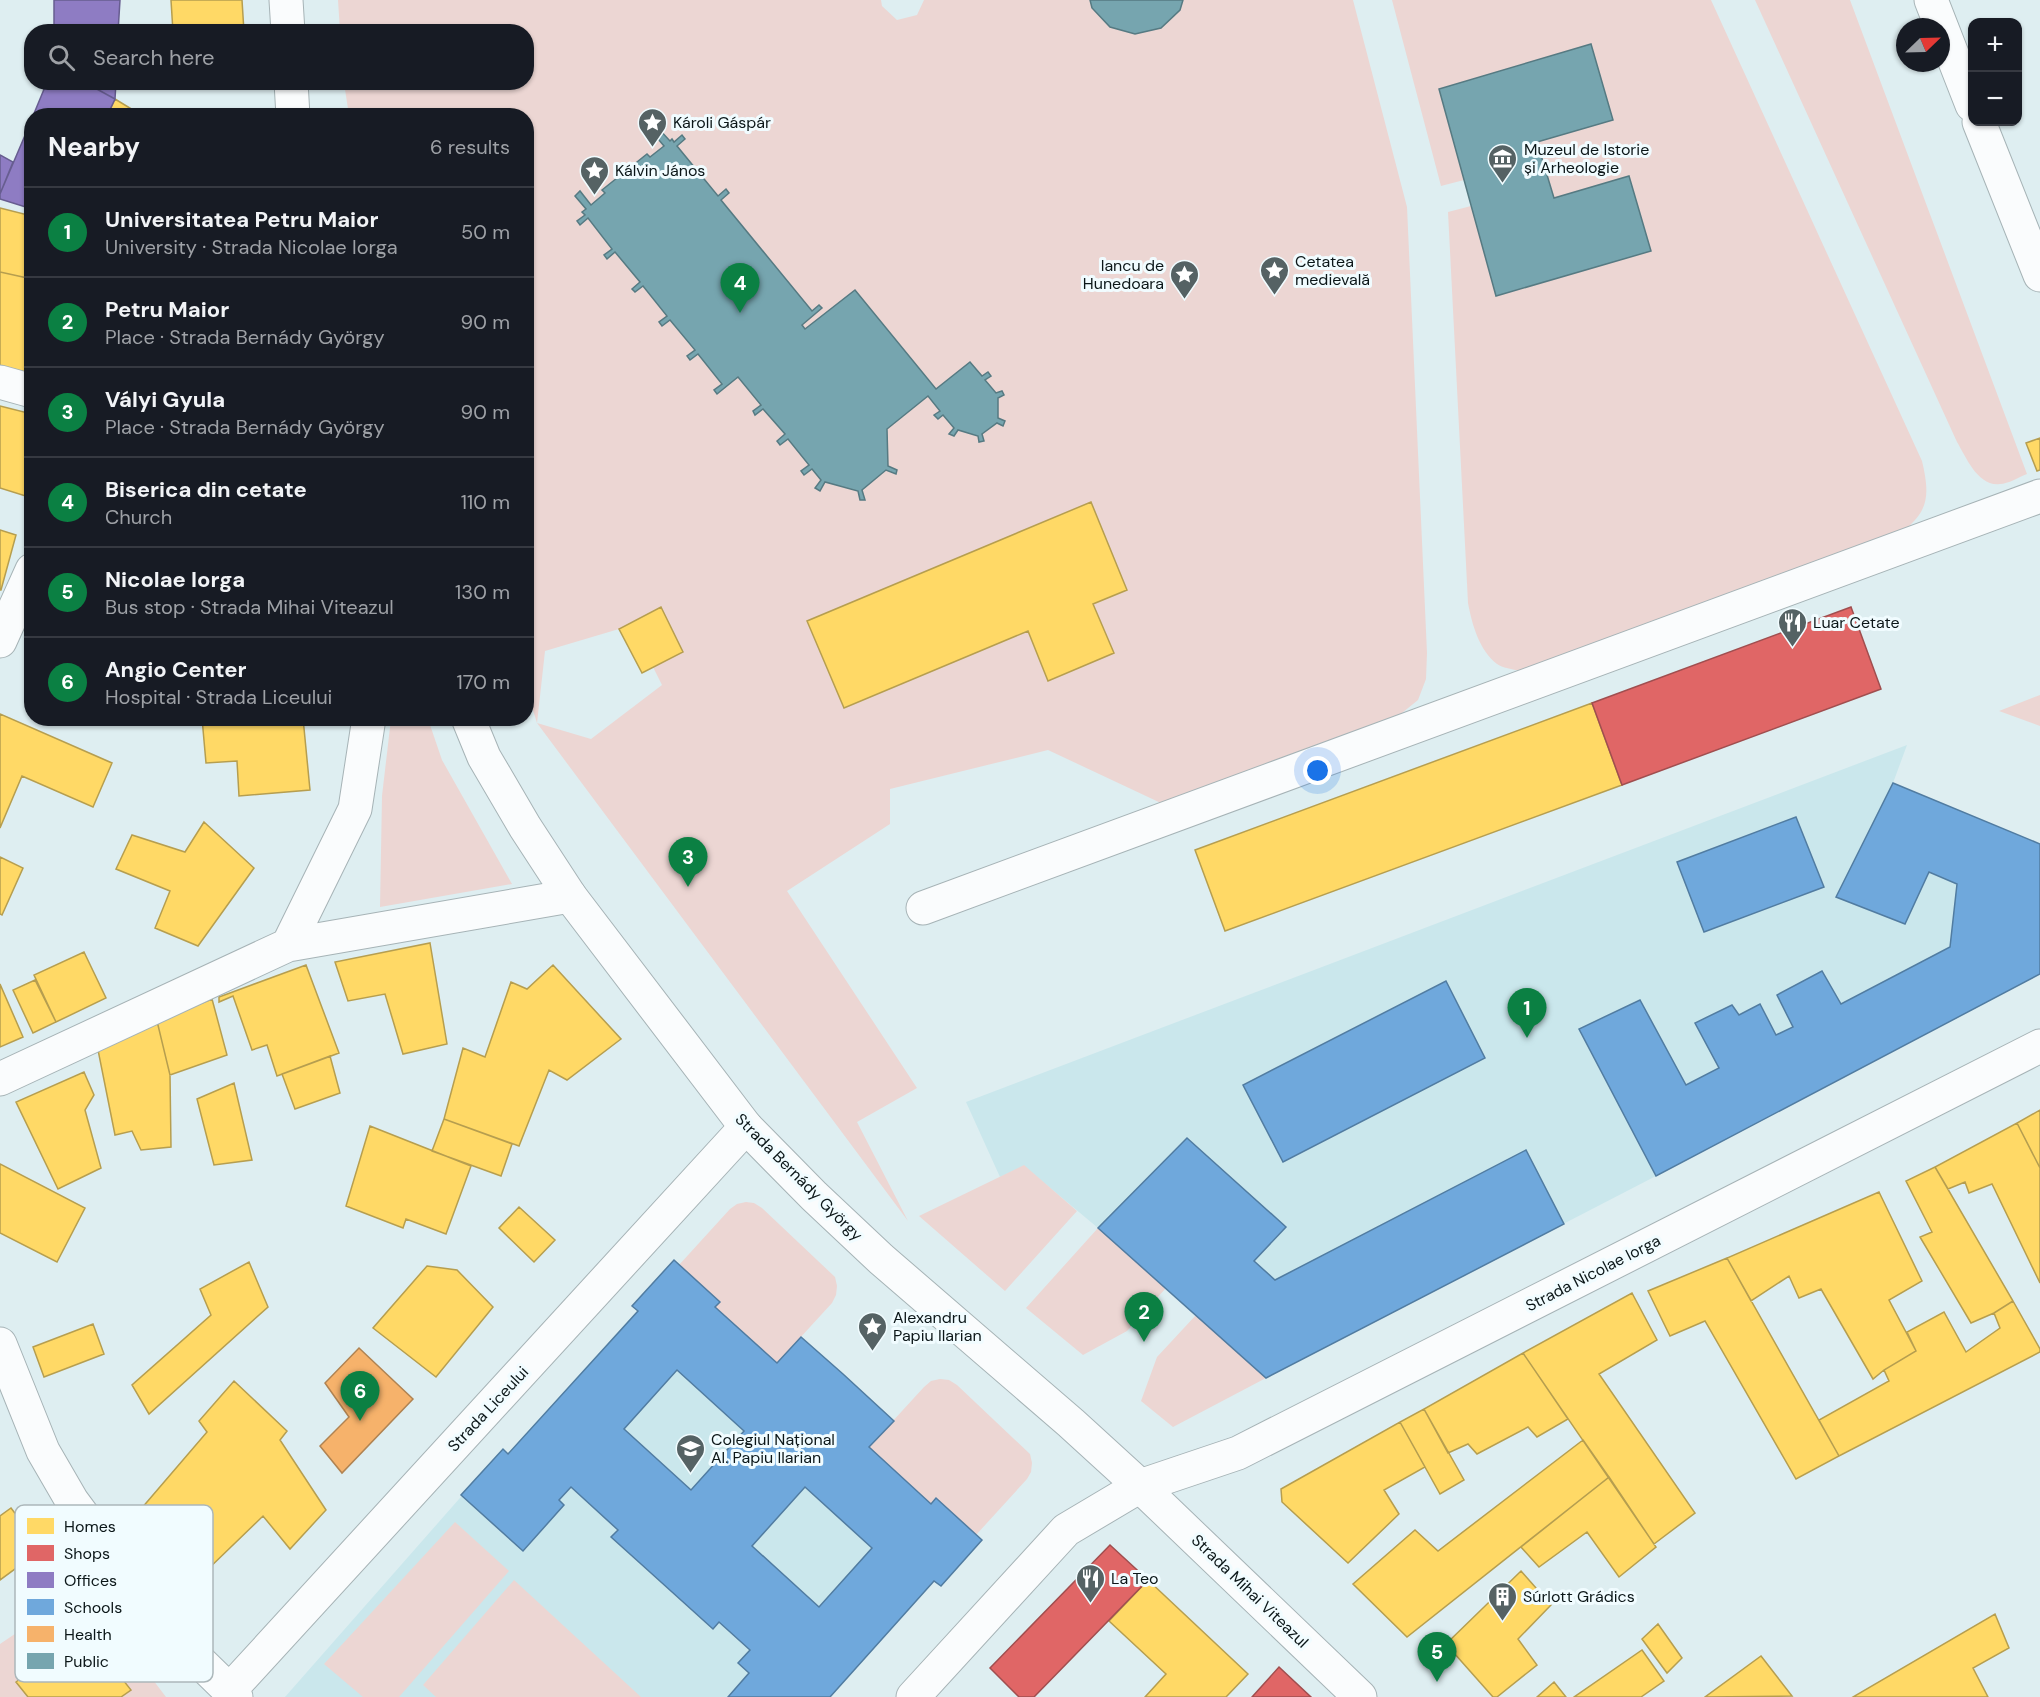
<!DOCTYPE html>
<html lang="en">
<head>
<meta charset="utf-8">
<style>
  :root { --surface:#171b24; --page:#20242c; --text:#f1f3f6; --muted:#9ea1a6; --line:#363941; --accent:#0b8043 }
  body { margin:0; font-family:"DM Sans",sans-serif; background:var(--page); color:var(--text) }
  .controls { position:absolute; right:18px; top:18px; display:grid; overflow:hidden; border-radius:12px; box-shadow:0 2px 4px #0004 }
  .controls button { width:54px; height:54px; display:grid; place-items:center; padding:0; border:0; border-bottom:2px solid var(--line); background:var(--surface); color:var(--text); font:30px sans-serif }
  .compass { position:absolute; left:1896px; top:18px; width:54px; height:54px; border-radius:50%; background:var(--surface); box-shadow:0 2px 4px #0004; rotate:67deg }
  .you { position:absolute; left:1318px; top:771px; width:21px; height:21px; margin:-15px; border:4px solid #fff; border-radius:50%; background:#1a73e8; box-shadow:0 0 0 9px #1a73e833 }
  .badge { display:grid; place-items:center; width:39px; height:39px; border-radius:50%; background:var(--accent); color:#fff; font-size:20px; font-weight:700 }
  .pin { position:absolute; translate:-50% -50px; filter:drop-shadow(0 2px 3px #0008) }
  .pin::after { content:''; position:absolute; top:32px; width:21px; height:18px; background:inherit; clip-path:polygon(0 0,100% 0,50% 100%) }
  .list { margin:0; padding:0; list-style:none }
  h2 { display:flex; justify-content:space-between; align-items:center; height:78px; margin:0; padding:0 24px; font-size:26px }
  h2 small { font-size:20px; font-weight:400; color:var(--muted) }
  .list li { display:grid; grid-template-columns:39px 1fr auto; gap:18px; align-items:center; box-sizing:border-box; height:90px; padding:0 24px; border-top:2px solid var(--line) }
  .list b { display:block; font-size:22px; white-space:nowrap }
  .list p { margin:0; font-size:20px; white-space:nowrap; color:var(--muted) }
  .list em { font-size:20px; font-style:normal; color:var(--muted) }
  .icon { flex:none; width:33px; height:33px; fill:none; stroke:currentColor; stroke-width:2; stroke-linecap:round; stroke-linejoin:round }
  .map { position:relative; flex:none; width:2040px; height:1697px; overflow:hidden }
  .search { position:absolute; background:var(--surface); box-shadow:0 2px 4px #0004; left:24px; top:24px; width:510px; height:66px; display:flex; align-items:center; gap:15px; box-sizing:border-box; padding:0 21px; border-radius:24px; color:var(--muted); font-size:22px }
  .panel { position:absolute; background:var(--surface); box-shadow:0 2px 4px #0004; left:24px; top:108px; width:510px; height:618px; border-radius:24px }
  .map>svg:first-child { display:block }
  .built { fill:#cae7ec }
  .green { fill:#ecd6d3; fill-rule:evenodd }
  .homes { fill:#ffd966; stroke:#b69e4f; stroke-width:1.5 }
  .shops { fill:#e06666; stroke:#a04e4f; stroke-width:1.5 }
  .offices { fill:#8e7cc3; stroke:#675d90; stroke-width:1.5 }
  .schools { fill:#6fa8dc; stroke:#517ca1; stroke-width:1.5; fill-rule:evenodd }
  .health { fill:#f6b26b; stroke:#b08352; stroke-width:1.5 }
  .public { fill:#76a5af; stroke:#567a82; stroke-width:1.5 }
  .lines { fill:none; stroke-linecap:round; stroke-linejoin:round }
  .pedestrian-casing { stroke:#a6b3b6; stroke-width:35 }
  .minor-casing { stroke:#a6b3b6; stroke-width:35 }
  .tertiary-casing { stroke:#a6b3b6; stroke-width:35 }
  .secondary-casing { stroke:#a6b3b6; stroke-width:35 }
  .pedestrian { stroke:#fafcfd; stroke-width:33 }
  .minor { stroke:#fafcfd; stroke-width:33 }
  .tertiary { stroke:#fafcfd; stroke-width:33 }
  .secondary { stroke:#fafcfd; stroke-width:33 }
  .labels { text-anchor:middle; dominant-baseline:central; stroke-width:6; stroke-linejoin:round; paint-order:stroke }
  .poi-label { font-size:16px; fill:#0b1618; stroke:#f1fcff; text-anchor:start }
  .street-label { font-size:16px; fill:#0b1618; stroke:#f1fcff }
  .key { fill:#f1fcff; stroke:#acb7ba; stroke-width:1.5 }
  .key-label { font-size:16px; fill:#0b1618 }
</style>
</head>
<body>
<div class="map">
<svg width="2040" height="1697" viewBox="0 0 2040 1697">
  <rect width="100%" height="100%" fill="#deeef1"/>
  <path class="built" d="M1907 745 1893 783 2040 844V974L1656 1176 1266 1378 1098 1228 1024 1166 1000 1177 966 1102Z
    M674 1260 720 1302 777 1363 801 1337 894 1421 870 1447 982 1540 941 1586 934 1581 830 1697H285L503 1449 508 1453 637 1311 632 1306Z"/>
  <path class="green" d="M338 0H881L882 6 897 20 917 15 924 0H1353L1407 207 1427 653 1426 679 1418 700 1397 717 1163 804 1048 750 890 789V824L787 891 917 1088 857 1122 908 1221 537 723 527 691 526 116 349 115 344 83 526 82V32L340 31ZM660 608 683 652 653 667 662 685 591 739 537 723 545 651 619 629Z
    M1392 0H1711L1922 461C1931 499 1928 514 1895 537L1520 671C1513 669 1502 668 1497 664 1479 650 1472 624 1468 603L1448 212 1471 206 1497 296 1651 251 1629 176 1554 198 1537 142 1612 120 1591 45 1439 89 1464 180 1441 186Z
    M1755 0H1850L2027 474C2019 477 2008 484 2000 484 1978 487 1966 457 1957 442Z
    M2040 695V726L1999 711Z
    M391 719H428L442 760 512 884 380 907 382 796Z
    M1024 1165 1077 1211 1005 1291 919 1216Z
    M746 1202 754 1203 762 1208 835 1277 837 1286 836 1295 832 1303 777 1363 715 1307 679 1265 730 1209 737 1204Z
    M1098 1228 1166 1288 1127 1331 1083 1355 1026 1308Z
    M1196 1315 1266 1378 1173 1427 1141 1401 1157 1357Z
    M940 1379 949 1380 957 1385 1030 1454 1032 1463 1031 1472 1027 1479 976 1535 931 1504 869 1447 924 1387 931 1381Z
    M455 1522 509 1571 399 1697H363L324 1664Z
    M514 1580 641 1697H436L423 1685Z
    M83 1588 166 1697H0V1644Z"/>
  <path class="homes" d="M171 0H242L244 32H173Z
    M115 99 143 116H107Z
    M0 208 32 216V279L0 272Z
    M0 272 32 279V375L0 367Z
    M0 406 32 414V498L0 488Z
    M2040 438V470L2037 471 2026 443Z
    M1091 502 1127 590 1093 604 1114 653 1048 681 1028 631 844 708 807 621Z
    M0 530 16 535 1 590H0Z
    M661 607 683 652 642 673 619 629Z
    M1592 703 1622 785 1225 931 1195 850Z
    M0 714 112 763 93 807 22 776 0 828Z
    M202 718H303L310 790 239 796 237 761 206 763Z
    M204 822 254 868 198 946 155 928 170 891 116 869 132 835 185 852Z
    M0 857 23 868 2 915 0 914Z
    M430 943 447 1044 403 1054 385 994 348 1001 335 962Z
    M84 952 106 998 56 1022 34 975Z
    M306 965 339 1053 277 1076 267 1045 252 1050 233 996 219 1002V997Z
    M553 965 621 1039 567 1080 549 1070 519 1146 444 1119 463 1048 485 1057 511 982 527 989Z
    M35 980 56 1022 33 1033 13 990Z
    M0 984 23 1037 0 1047Z
    M212 999 227 1055 170 1075 157 1021Z
    M157 1021 170 1075 171 1147 141 1150 132 1131 115 1135 98 1050Z
    M330 1056 340 1093 295 1109 282 1074Z
    M84 1072 94 1095 85 1110 101 1168 58 1189 16 1102Z
    M234 1083 252 1160 214 1165 197 1099Z
    M2040 1110V1168L2017 1123Z
    M444 1119 512 1144 501 1176 432 1151Z
    M2017 1123 2040 1168V1283L1992 1184 1969 1193 1965 1182 1948 1189 1935 1167Z
    M370 1126 471 1166 446 1234 406 1219 403 1228 346 1206Z
    M0 1164 85 1208 57 1262 0 1233Z
    M1935 1167 2013 1301 1994 1313 1971 1323 1920 1237 1932 1232 1906 1181Z
    M1879 1192 1922 1281 1889 1300 1916 1351 1884 1370 1873 1379 1821 1289 1799 1298 1789 1276 1751 1301 1727 1258Z
    M519 1207 555 1240 534 1262 499 1228Z
    M1727 1258 1839 1456 1796 1479 1705 1321 1670 1336 1648 1291Z
    M249 1262 268 1307 149 1414 132 1385 211 1315 200 1289Z
    M427 1266 457 1270 493 1307 436 1377 373 1328Z
    M1632 1293 1657 1340 1599 1374 1695 1513 1654 1544 1523 1353Z
    M2013 1301 2040 1349V1352L1839 1456 1819 1420 1889 1381 1884 1370 1916 1351 1907 1332 1944 1312 1966 1352 2000 1328 1994 1313Z
    M93 1324 104 1354 44 1377 33 1347Z
    M1523 1353 1568 1419 1537 1437 1528 1427 1477 1454 1468 1444 1448 1453 1424 1409Z
    M234 1381 287 1431 280 1440 326 1510 290 1549 263 1516 203 1574 141 1509 207 1432 199 1421Z
    M1424 1409 1464 1480 1440 1494 1400 1422Z
    M1400 1422 1425 1467 1384 1490 1399 1514 1348 1563 1282 1502 1281 1489Z
    M1583 1440 1609 1477 1407 1637 1353 1584 1415 1530 1438 1551Z
    M1609 1477 1656 1547 1619 1577 1587 1532 1539 1567 1521 1547Z
    M11 1508 42 1549 0 1580V1516Z
    M1521 1571 1551 1605 1518 1639 1537 1665 1497 1697H1493L1446 1644Z
    M1148 1580 1248 1674 1226 1697H1145L1166 1674 1109 1621Z
    M1995 1614 2009 1648 1973 1668 1988 1697H1853Z
    M1658 1624 1682 1658 1667 1673 1642 1639Z
    M96 1627 121 1659 112 1666 131 1690 121 1697H28L16 1682 46 1658 51 1663Z
    M1642 1650 1664 1681 1641 1697H1574Z
    M1761 1656 1792 1696 1705 1697Z
    M1554 1682 1566 1697H1537Z"/>
  <path class="shops" d="M1851 607 1881 689 1622 785 1592 703Z
    M1110 1545 1148 1580 1034 1697H1019L990 1668Z
    M1279 1667 1311 1697H1252Z"/>
  <path class="offices" d="M54 0H120L118 32H54Z
    M47 82H84L115 99 107 116H33Z
    M84 82H116L115 99Z
    M32 119V209L0 199V194Z
    M0 155 13 162 0 194Z"/>
  <path class="schools" d="M1893 783 2040 844V974L1656 1176 1579 1029 1640 1000 1686 1085 1719 1068 1695 1023 1732 1005 1739 1015 1760 1004 1776 1035 1793 1027 1777 995 1822 971 1841 1004 1950 947 1957 884 1929 872 1905 924 1836 897Z
    M1796 817 1824 887 1704 932 1677 862Z
    M1446 981 1485 1058 1283 1162 1243 1085Z
    M1187 1138 1286 1227 1254 1261 1275 1280 1526 1150 1564 1224 1266 1378 1098 1228Z
    M674 1260 720 1302 715 1307 777 1363 801 1337 843 1374 894 1421 869 1447 931 1504 936 1498 982 1540 941 1586 934 1581 830 1697H728L749 1673 738 1663 750 1650 719 1622 713 1629 641 1564 611 1537 618 1530 571 1487 559 1500 564 1505 523 1551 461 1495 503 1449 508 1454 638 1311 632 1306ZM677 1370 744 1431 691 1490 624 1429ZM805 1487 872 1548 819 1607 752 1546Z"/>
  <path class="health" d="M359 1348 413 1399 342 1473 320 1446 349 1417 325 1383Z"/>
  <path class="public" d="M1090 0H1183L1180 10 1161 28 1135 34 1110 27 1092 8Z
    M1591 44 1613 120 1537 142 1554 198 1629 176 1651 251 1496 296 1439 89Z
    M658 128 670 141 672 139 674 142 682 135 685 139 677 146 718 196 726 189 729 193 721 200 812 311 819 305 822 308 802 325 805 329 855 290 936 389 970 362 982 376 988 372 991 376 985 380 996 393 1002 391 1004 395 998 398V418L1005 421 1003 426 997 423 982 434 984 441 979 442 978 436 958 430 954 436 949 434 954 428 943 415 938 419 934 415 940 411 928 396 887 429 888 466 897 470 896 474 886 470 862 490 865 500H860L858 491 825 482 820 491 815 488 821 480 812 469 804 475 801 471 809 465 788 439 780 445 777 441 785 434 763 409 755 415 753 411 761 405 738 377 717 394 714 390 722 384 698 354 690 360 687 356 695 350 670 320 662 326 659 322 667 316 643 286 635 292 632 289 640 282 615 252 607 259 604 255 612 249 588 218 580 225 577 221 585 215 582 212 586 209 575 196 580 191 591 205 605 193 602 190 647 154 650 157 664 146 653 133Z"/>
  <g class="lines">
    <defs>
      <path id="pedestrian" d="M1931 0 1972 105
        M1979 122 2040 275
        M923 908 2040 496"/>
      <path id="minor" d="M0 641 32 570
        M288 945 355 809 369 718
        M0 1079 288 945 570 896
        M0 1344 43 1451 72 1501 144 1598 195 1657 236 1697
        M1140 1486 1238 1453 2040 1046
        M229 1691 746 1127"/>
      <path id="tertiary" d="M0 382 32 391
        M913 1697 1066 1530 1140 1486"/>
      <path id="secondary" d="M286 0 288 32
        M291 82 293 116
        M468 718 484 757 525 827 570 896 746 1127 814 1196 881 1259 1071 1423 1140 1486 1360 1697"/>
    </defs>
    <use href="#pedestrian" class="pedestrian-casing"/>
    <use href="#minor" class="minor-casing"/>
    <use href="#tertiary" class="tertiary-casing"/>
    <use href="#secondary" class="secondary-casing"/>
    <use href="#pedestrian" class="pedestrian"/>
    <use href="#minor" class="minor"/>
    <use href="#tertiary" class="tertiary"/>
    <use href="#secondary" class="secondary"/>
  </g>
  <defs>
    <symbol id="sight-pin" viewBox="-11 -11 22 30"><path d="M0 17L-7.5 6A9.5 9.5 0 1 1 7.5 6Z" fill="#556264" stroke="#f1fcff"/><path d="M0-6L1.8-2.2L6-1.7L2.9 1.2L3.7 5.4L0 3.3L-3.7 5.4L-2.9 1.2L-6-1.7L-1.8-2.2Z" fill="#fff"/></symbol>
    <symbol id="museum-pin" viewBox="-11 -11 22 30"><path d="M0 17L-7.5 6A9.5 9.5 0 1 1 7.5 6Z" fill="#556264" stroke="#f1fcff"/><path d="M0-6L6-3V-2H-6V-3ZM-5-1h2V3h-2ZM-1-1h2V3h-2ZM3-1h2V3H3ZM-6 4H6V6H-6Z" fill="#fff"/></symbol>
    <symbol id="restaurant-pin" viewBox="-11 -11 22 30"><path d="M0 17L-7.5 6A9.5 9.5 0 1 1 7.5 6Z" fill="#556264" stroke="#f1fcff"/><path d="M-5-6h1v4h1v-4h1v4h1v-4h1v5L-1.5 .5V6h-2V.5L-5-1ZM5-6V6H3V1.5H1.5Q1.5-4 5-6Z" fill="#fff"/></symbol>
    <symbol id="university-pin" viewBox="-11 -11 22 30"><path d="M0 17L-7.5 6A9.5 9.5 0 1 1 7.5 6Z" fill="#556264" stroke="#f1fcff"/><path d="M0-5L7-2L0 1L-7-2ZM-4 1L0 2.5L4 1V4Q0 6-4 4Z" fill="#fff"/></symbol>
    <symbol id="building-pin" viewBox="-11 -11 22 30"><path d="M0 17L-7.5 6A9.5 9.5 0 1 1 7.5 6Z" fill="#556264" stroke="#f1fcff"/><path d="M-4-6H4V6H1V3H-1V6H-4ZM-2.5-4.3h1.7v1.8h-1.7ZM.8-4.3h1.7v1.8H.8ZM-2.5-1h1.7V.8h-1.7ZM.8-1h1.7V.8H.8Z" fill="#fff"/></symbol>
  </defs>
  <g fill-rule="evenodd">
    <use href="#sight-pin" x="636" y="106" width="33" height="45"/>
    <use href="#museum-pin" x="1486" y="142" width="33" height="45"/>
    <use href="#sight-pin" x="578" y="154" width="33" height="45"/>
    <use href="#sight-pin" x="1258" y="254" width="33" height="45"/>
    <use href="#sight-pin" x="1168" y="258" width="33" height="45"/>
    <use href="#restaurant-pin" x="1776" y="606" width="33" height="45"/>
    <use href="#sight-pin" x="856" y="1310" width="33" height="45"/>
    <use href="#university-pin" x="674" y="1432" width="33" height="45"/>
    <use href="#restaurant-pin" x="1074" y="1562" width="33" height="45"/>
    <use href="#building-pin" x="1486" y="1580" width="33" height="45"/>
  </g>
  <g class="labels">
    <g class="poi-label">
      <text x="673" y="122">Károli Gáspár</text>
      <text x="1524" y="149">Muzeul de Istorie<tspan x="1524" dy="18">și Arheologie</tspan></text>
      <text x="615" y="170">Kálvin János</text>
      <text x="1295" y="261">Cetatea<tspan x="1295" dy="18">medievală</tspan></text>
      <text x="1164" y="265" text-anchor="end">Iancu de<tspan x="1164" dy="18">Hunedoara</tspan></text>
      <text x="1813" y="622">Luar Cetate</text>
      <text x="893" y="1317">Alexandru<tspan x="893" dy="18">Papiu Ilarian</tspan></text>
      <text x="711" y="1439">Colegiul Național<tspan x="711" dy="18">Al. Papiu Ilarian</tspan></text>
      <text x="1111" y="1578">La Teo</text>
      <text x="1523" y="1596">Súrlott Grádics</text>
    </g>
    <g class="street-label">
      <text transform="translate(799 1177) rotate(45)">Strada Bernády György</text>
      <text transform="translate(1593 1273) rotate(-27)">Strada Nicolae Iorga</text>
      <text transform="translate(488 1409) rotate(-47)">Strada Liceului</text>
      <text transform="translate(1250 1591) rotate(44)">Strada Mihai Viteazul</text>
    </g>
  </g>
  <rect x="15" y="1505" width="198" height="177" rx="9" class="key"/>
  <rect x="27" y="1518" width="27" height="16" fill="#ffd966"/>
  <rect x="27" y="1545" width="27" height="16" fill="#e06666"/>
  <rect x="27" y="1572" width="27" height="16" fill="#8e7cc3"/>
  <rect x="27" y="1599" width="27" height="16" fill="#6fa8dc"/>
  <rect x="27" y="1626" width="27" height="16" fill="#f6b26b"/>
  <rect x="27" y="1653" width="27" height="16" fill="#76a5af"/>
  <g class="key-label">
    <text x="64" y="1532">Homes</text>
    <text x="64" y="1559">Shops</text>
    <text x="64" y="1586">Offices</text>
    <text x="64" y="1613">Schools</text>
    <text x="64" y="1640">Health</text>
    <text x="64" y="1667">Public</text>
  </g>
</svg>
<div class="controls">
<button>+</button>
<button>−</button>
</div>
<svg class="compass" viewBox="-18 -18 36 36"><path d="M0-13l5 13h-10z" fill="#e53935"/><path d="M0 13l5-13h-10z" fill="#9ea1a6"/></svg>
<div class="you"></div>
<div class="pin badge" style="left:1527px;top:1038px">1</div>
<div class="pin badge" style="left:1144px;top:1342px">2</div>
<div class="pin badge" style="left:688px;top:887px">3</div>
<div class="pin badge" style="left:740px;top:313px">4</div>
<div class="pin badge" style="left:1437px;top:1682px">5</div>
<div class="pin badge" style="left:360px;top:1421px">6</div>
<div class="search"><svg class="icon" aria-label="search" viewBox="0 0 24 24"><circle cx="10" cy="10" r="6"/><path d="M15 15l6 6"/></svg>Search here</div>
<section class="panel">
<h2>Nearby<small>6 results</small></h2>
<ul class="list">
<li><span class="badge">1</span><div><b>Universitatea Petru Maior</b><p>University · Strada Nicolae Iorga</p></div><em>50 m</em></li>
<li><span class="badge">2</span><div><b>Petru Maior</b><p>Place · Strada Bernády György</p></div><em>90 m</em></li>
<li><span class="badge">3</span><div><b>Vályi Gyula</b><p>Place · Strada Bernády György</p></div><em>90 m</em></li>
<li><span class="badge">4</span><div><b>Biserica din cetate</b><p>Church</p></div><em>110 m</em></li>
<li><span class="badge">5</span><div><b>Nicolae Iorga</b><p>Bus stop · Strada Mihai Viteazul</p></div><em>130 m</em></li>
<li><span class="badge">6</span><div><b>Angio Center</b><p>Hospital · Strada Liceului</p></div><em>170 m</em></li>
</ul>
</section>
</div>
</body>
</html>
